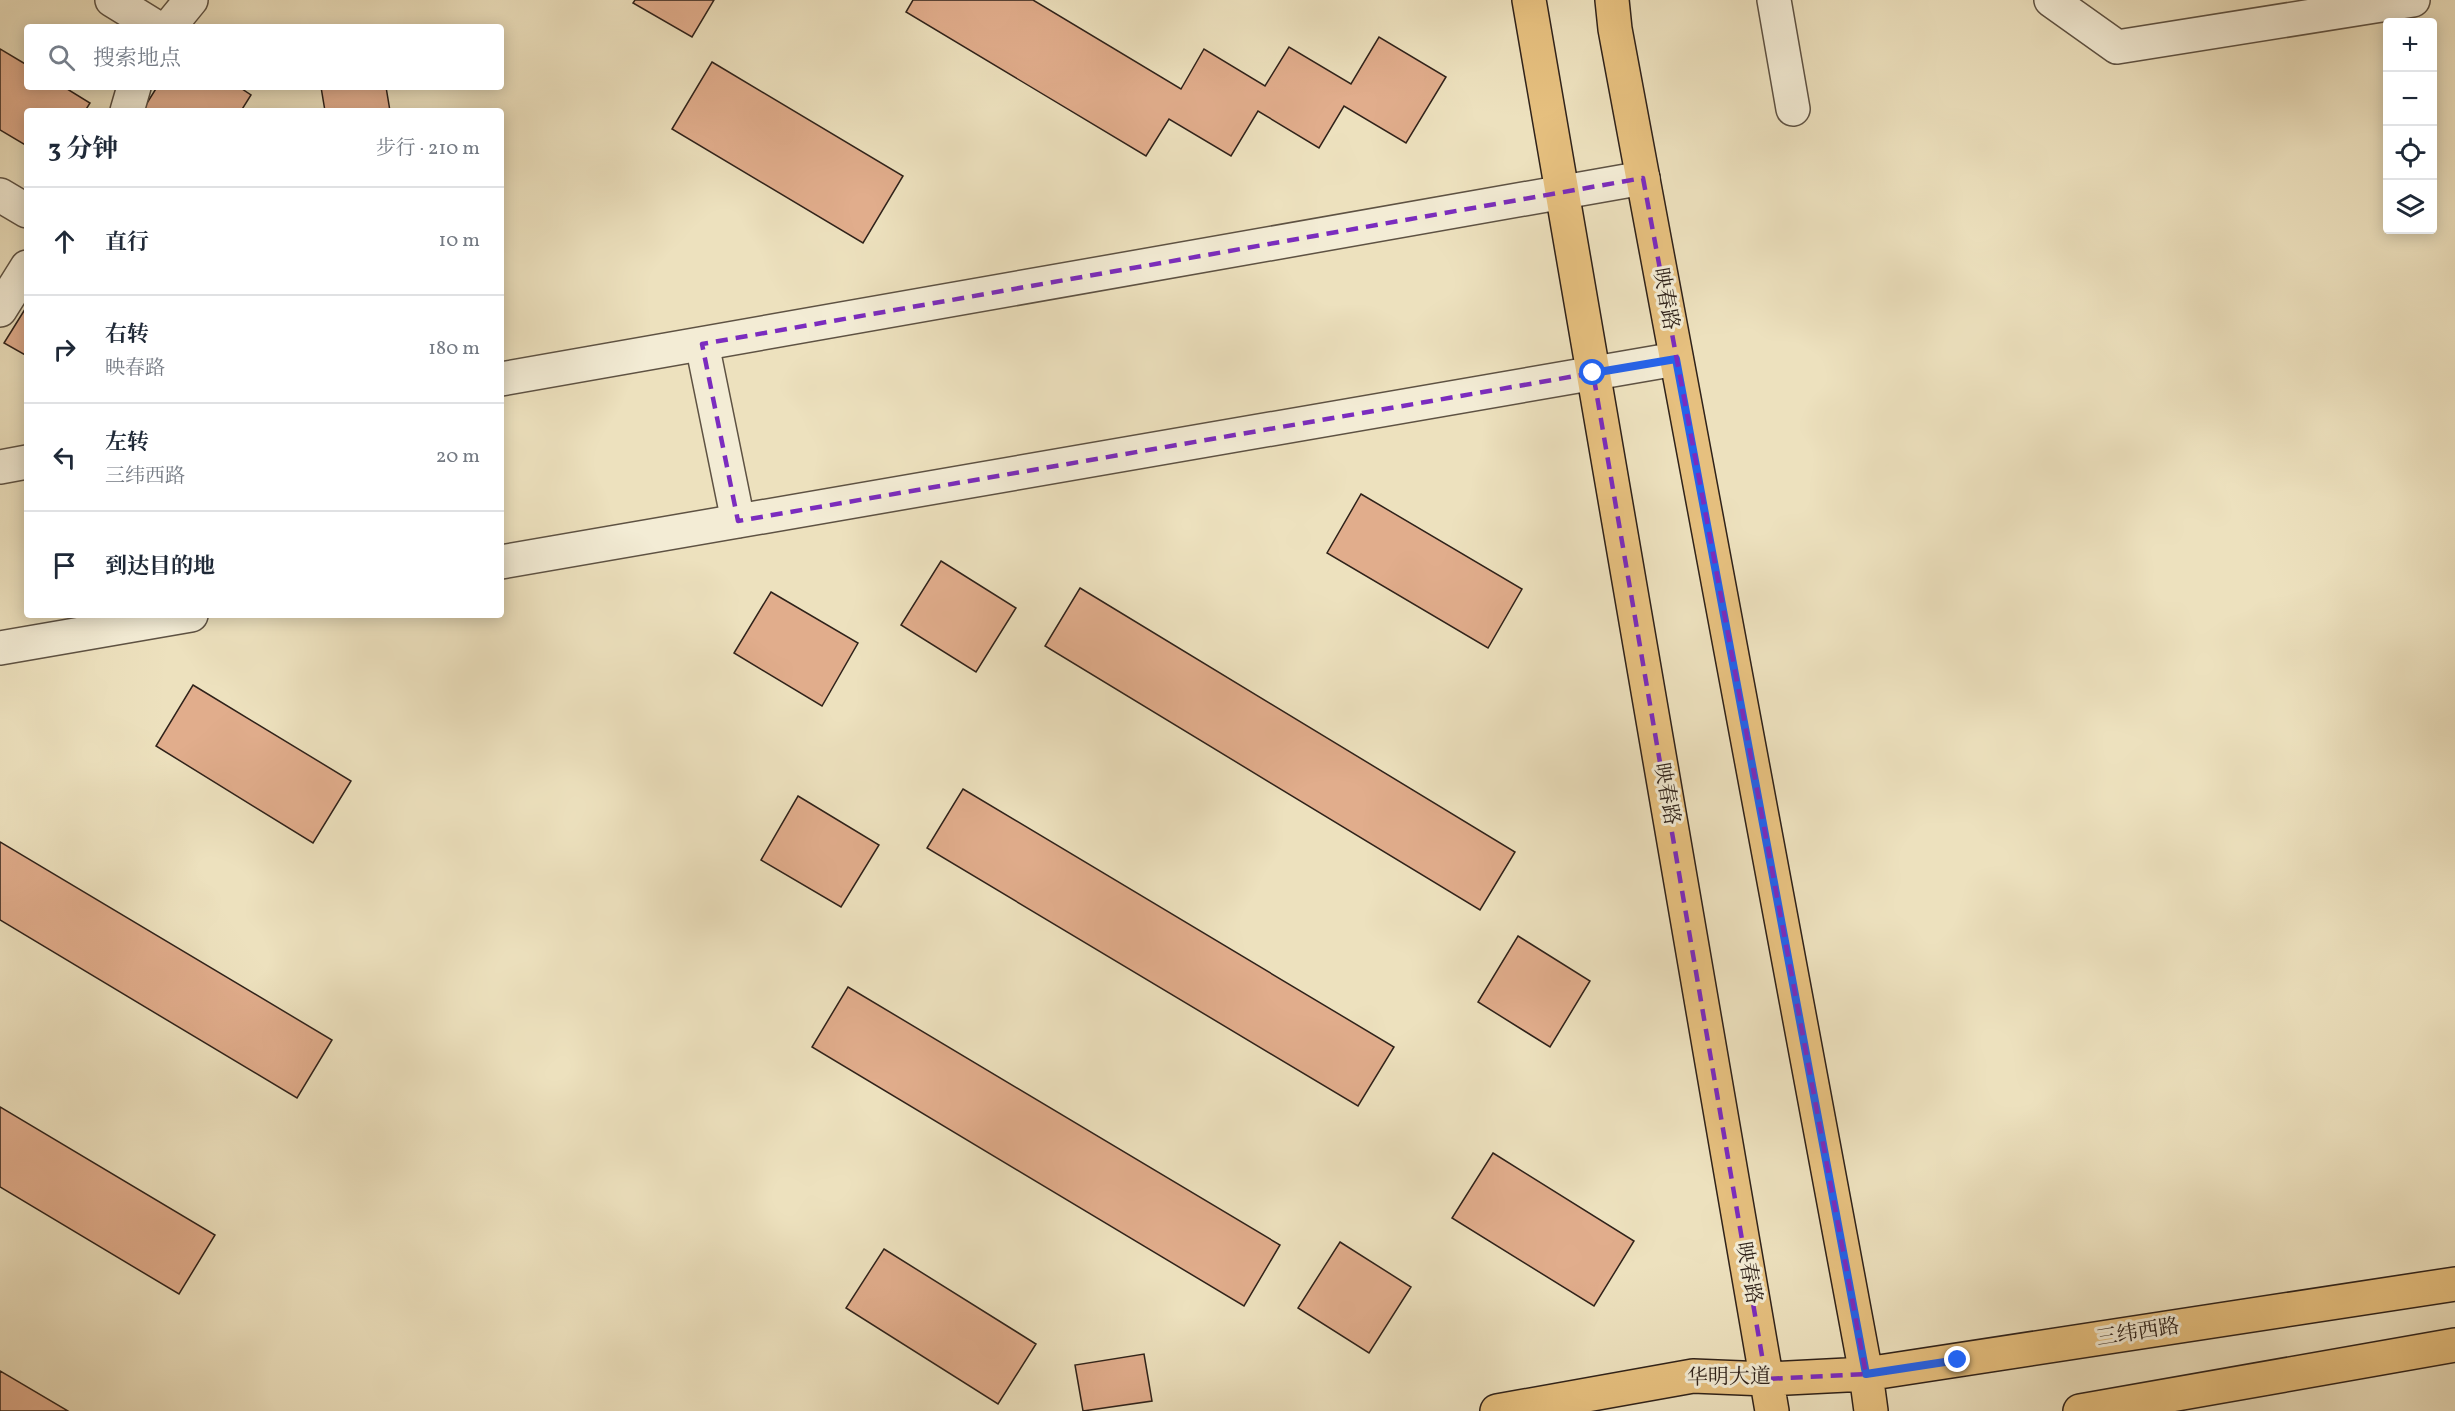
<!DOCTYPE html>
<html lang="zh">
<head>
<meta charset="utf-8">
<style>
  :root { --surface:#fff; --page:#f6f6f7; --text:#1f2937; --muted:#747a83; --line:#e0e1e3 }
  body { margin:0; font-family:Vollkorn,"Noto Serif SC",serif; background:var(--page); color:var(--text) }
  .controls { position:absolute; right:18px; top:18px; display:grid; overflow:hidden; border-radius:6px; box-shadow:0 3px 15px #0003 }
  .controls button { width:54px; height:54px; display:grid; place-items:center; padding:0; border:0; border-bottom:2px solid var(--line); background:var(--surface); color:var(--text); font:30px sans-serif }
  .stop { position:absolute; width:18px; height:18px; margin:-14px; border:4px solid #2563eb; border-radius:50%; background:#fff }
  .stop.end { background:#2563eb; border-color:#fff; box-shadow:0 2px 6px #0008 }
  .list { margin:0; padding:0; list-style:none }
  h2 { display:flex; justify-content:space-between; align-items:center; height:78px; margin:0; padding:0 24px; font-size:26px }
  h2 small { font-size:20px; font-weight:400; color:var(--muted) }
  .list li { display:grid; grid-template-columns:39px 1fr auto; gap:18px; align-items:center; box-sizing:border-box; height:108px; padding:0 24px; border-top:2px solid var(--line) }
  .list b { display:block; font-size:22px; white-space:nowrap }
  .list p { margin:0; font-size:20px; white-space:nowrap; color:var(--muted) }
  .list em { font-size:20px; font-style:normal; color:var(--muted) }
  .icon { flex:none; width:33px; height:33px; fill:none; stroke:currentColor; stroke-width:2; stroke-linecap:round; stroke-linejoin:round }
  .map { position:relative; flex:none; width:2455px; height:1411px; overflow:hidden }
  .search { position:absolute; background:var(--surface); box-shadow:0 3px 15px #0003; left:24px; top:24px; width:480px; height:66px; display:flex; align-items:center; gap:15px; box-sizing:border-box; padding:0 21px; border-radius:6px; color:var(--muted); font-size:22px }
  .panel { position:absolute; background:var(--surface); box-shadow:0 3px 15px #0003; left:24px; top:108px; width:480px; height:510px; border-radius:6px }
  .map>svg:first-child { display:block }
  .building { fill:#e1ad8c; stroke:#2f221a; stroke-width:1.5 }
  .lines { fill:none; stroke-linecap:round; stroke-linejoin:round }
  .minor-casing { stroke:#5e5243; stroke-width:36 }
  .major-casing { stroke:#2f221a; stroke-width:36 }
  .minor { stroke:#f3ecd5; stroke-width:33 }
  .major { stroke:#e6c07f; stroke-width:33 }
  .route { stroke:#2563eb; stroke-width:8 }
  .marked { fill:none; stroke:#7b2cbf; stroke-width:4.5; stroke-dasharray:12 8; stroke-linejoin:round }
  .labels { text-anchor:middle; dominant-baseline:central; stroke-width:6; stroke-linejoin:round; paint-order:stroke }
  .street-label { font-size:21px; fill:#2f221a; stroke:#f3ecd5 }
</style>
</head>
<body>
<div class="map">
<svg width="2455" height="1411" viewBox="0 0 2455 1411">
  <rect width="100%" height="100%" fill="#ede1be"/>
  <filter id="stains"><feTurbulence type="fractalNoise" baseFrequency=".00333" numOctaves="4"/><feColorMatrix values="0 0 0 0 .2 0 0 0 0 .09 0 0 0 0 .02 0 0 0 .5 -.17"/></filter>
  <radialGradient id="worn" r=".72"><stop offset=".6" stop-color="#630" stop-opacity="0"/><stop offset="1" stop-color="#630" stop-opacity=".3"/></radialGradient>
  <path class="building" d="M635 0H714L692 37 633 3Z
    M913 0H1033L1181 89 1204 49 1265 86 1289 47 1351 84 1379 37 1446 77 1406 143 1344 106 1319 148 1258 111 1231 156 1169 119 1146 156 906 12Z
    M0 49 27 65V87H64L90 103 85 111H27V146L0 130Z
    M712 62 903 176 863 243 672 129Z
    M157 87H239L251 95 241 111H142Z
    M321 87H386L390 111H325Z
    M27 306V356L4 343Z
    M1361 494 1522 589 1488 648 1327 553Z
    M941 561 1016 608 976 672 901 625Z
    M1080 588 1515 852 1480 910 1045 646Z
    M771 592 858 643 822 706 734 653Z
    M193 685 351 781 313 843 156 746Z
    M963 789 1394 1047 1358 1106 927 848Z
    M798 796 879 845 841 907 761 860Z
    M0 842 332 1040 297 1098 0 920Z
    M1518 936 1590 981 1550 1047 1478 1002Z
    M848 987 1280 1245 1244 1306 812 1047Z
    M0 1107 215 1235 179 1294 0 1187Z
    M1493 1153 1634 1241 1594 1306 1452 1218Z
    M1340 1242 1411 1287 1369 1353 1298 1308Z
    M884 1249 1036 1344 998 1404 846 1308Z
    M1144 1354 1152 1401 1083 1411 1075 1365Z
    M0 1371 68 1411H0Z"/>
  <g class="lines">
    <defs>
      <path id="minor" d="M112 0 156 27
        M1774 0 1793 109
        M2051 0 2117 47 2413 0
        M169 27 191 0
        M127 111 134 87
        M0 195 27 211
        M0 310 27 267
        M702 344 738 521
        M501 379 1643 178
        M0 467 27 462
        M501 562 1676 359
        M0 648 191 615"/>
      <path id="major" d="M1529 0 1772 1411
        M1612 0 1615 29 1866 1374 1871 1411
        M1497 1411 1693 1376 1766 1379 1866 1374 2455 1284
        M2080 1411 2455 1345"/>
    </defs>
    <use href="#minor" class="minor-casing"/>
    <use href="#major" class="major-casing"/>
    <use href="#minor" class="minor"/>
    <use href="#major" class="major"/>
  </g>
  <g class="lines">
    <path class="route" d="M1593 373 1676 359 1866 1374 1958 1360"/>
  </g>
  <path class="marked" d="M1643 178 1866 1374 1766 1379 1593 373 738 521 702 344Z"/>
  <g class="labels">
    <g class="street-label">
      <text transform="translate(1665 299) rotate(80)">映春路</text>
      <text transform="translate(1666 794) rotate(80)">映春路</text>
      <text transform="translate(1748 1273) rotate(80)">映春路</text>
      <text transform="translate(2138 1333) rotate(-9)">三纬西路</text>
      <text transform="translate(1729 1378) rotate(-1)">华明大道</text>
    </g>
  </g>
  <rect width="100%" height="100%" filter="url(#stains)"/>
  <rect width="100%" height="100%" fill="url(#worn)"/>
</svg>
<div class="controls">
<button>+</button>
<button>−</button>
<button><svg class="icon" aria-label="locate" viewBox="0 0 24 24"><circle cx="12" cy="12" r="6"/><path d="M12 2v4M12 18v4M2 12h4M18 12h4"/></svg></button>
<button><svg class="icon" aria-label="layers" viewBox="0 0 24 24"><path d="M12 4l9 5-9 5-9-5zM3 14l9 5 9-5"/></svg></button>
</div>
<div class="stop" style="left:1593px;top:373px"></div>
<div class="stop end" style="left:1958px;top:1360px"></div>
<div class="search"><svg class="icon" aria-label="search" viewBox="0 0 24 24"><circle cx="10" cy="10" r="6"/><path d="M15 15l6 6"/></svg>搜索地点</div>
<section class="panel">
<h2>3 分钟<small>步行 · 210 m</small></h2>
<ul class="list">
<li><svg class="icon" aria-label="ahead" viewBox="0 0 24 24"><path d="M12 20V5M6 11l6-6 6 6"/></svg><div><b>直行</b></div><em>10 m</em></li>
<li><svg class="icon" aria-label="right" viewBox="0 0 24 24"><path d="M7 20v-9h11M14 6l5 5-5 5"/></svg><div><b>右转</b><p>映春路</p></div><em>180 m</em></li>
<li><svg class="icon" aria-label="left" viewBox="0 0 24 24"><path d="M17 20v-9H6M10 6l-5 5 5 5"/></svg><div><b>左转</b><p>三纬西路</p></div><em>20 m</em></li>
<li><svg class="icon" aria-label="arrive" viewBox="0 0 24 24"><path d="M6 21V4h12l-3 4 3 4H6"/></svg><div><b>到达目的地</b></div></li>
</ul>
</section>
</div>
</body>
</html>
